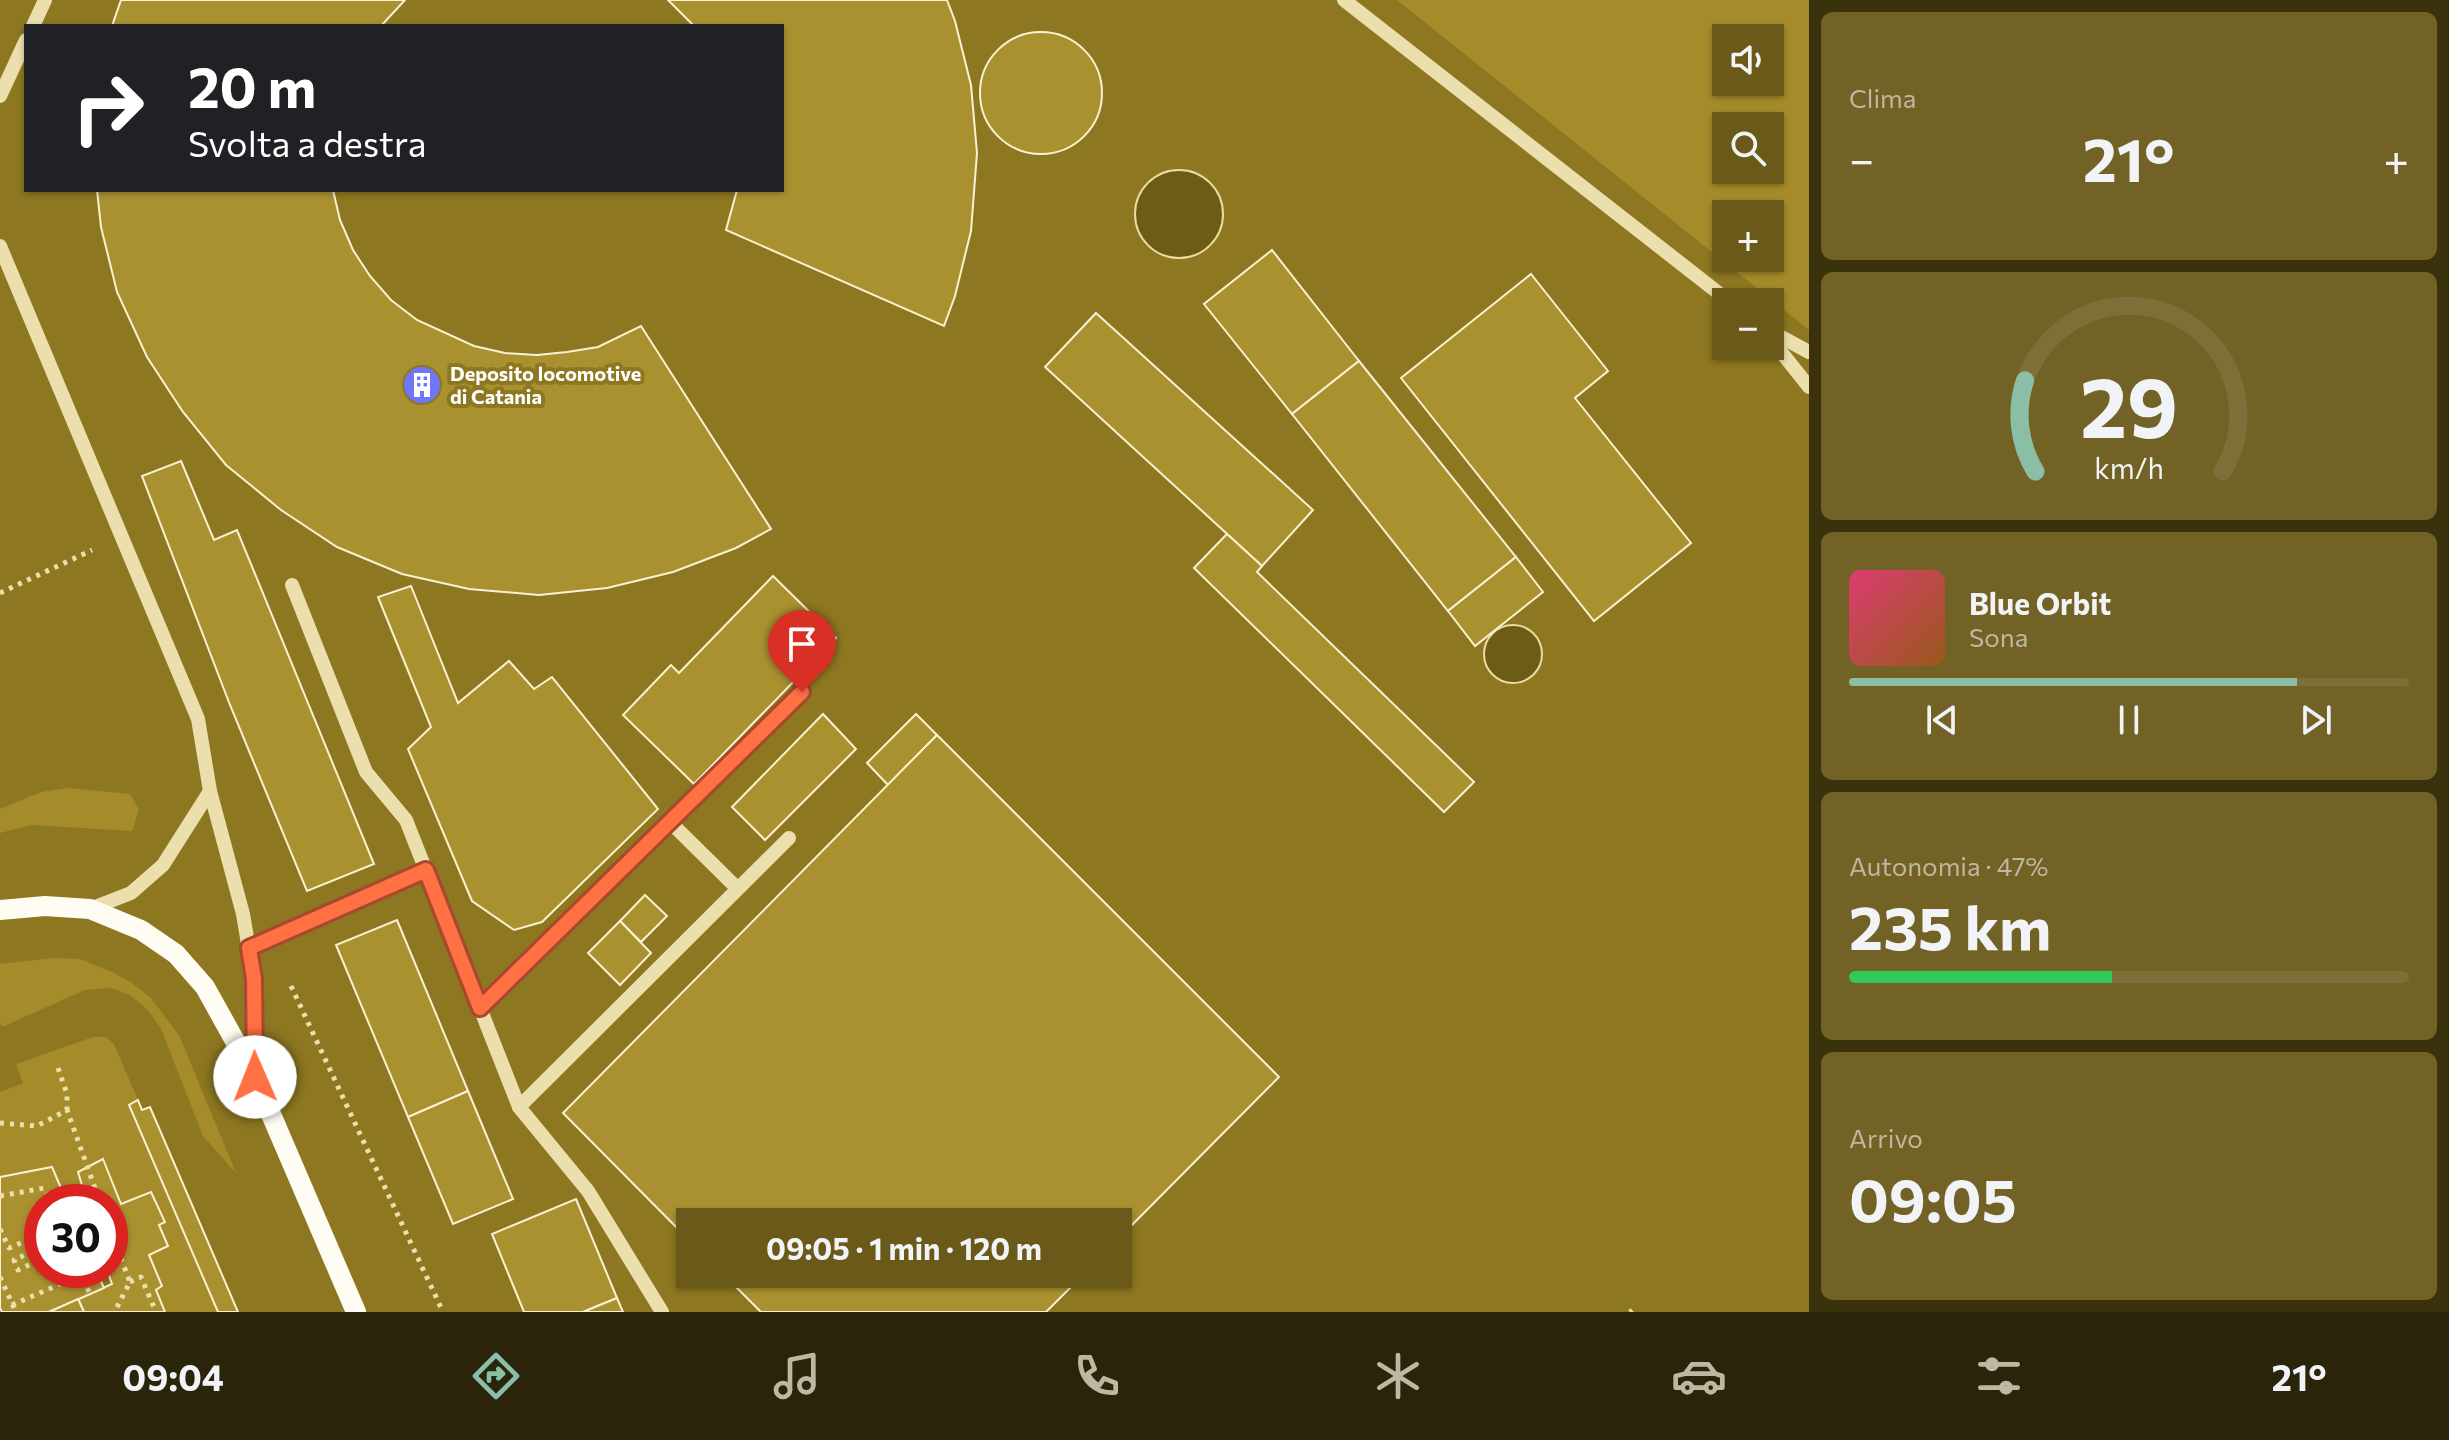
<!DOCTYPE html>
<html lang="it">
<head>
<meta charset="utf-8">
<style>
	body { margin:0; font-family:Commissioner,sans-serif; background:#726225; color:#f1f3f6; height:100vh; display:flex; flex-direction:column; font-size:30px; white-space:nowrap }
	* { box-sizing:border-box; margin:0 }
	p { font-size:26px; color:#beb8a2 }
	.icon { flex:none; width:44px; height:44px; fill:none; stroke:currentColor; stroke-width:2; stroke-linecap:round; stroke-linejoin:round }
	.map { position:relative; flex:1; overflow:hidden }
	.sheet { display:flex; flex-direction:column; gap:12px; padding:12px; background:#3a310d; width:640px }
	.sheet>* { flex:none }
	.top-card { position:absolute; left:24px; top:24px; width:760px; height:168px; border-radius:0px; box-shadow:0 2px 6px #0004; background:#202124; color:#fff; overflow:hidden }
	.controls { position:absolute; left:1712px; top:24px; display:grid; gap:16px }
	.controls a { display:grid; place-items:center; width:72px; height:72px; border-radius:0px; background:#6a5918; box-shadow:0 2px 6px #0004; font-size:40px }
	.speed { position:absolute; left:24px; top:1184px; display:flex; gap:16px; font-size:40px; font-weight:700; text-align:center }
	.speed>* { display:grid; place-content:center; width:104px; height:104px; border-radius:50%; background:#6a5918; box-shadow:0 2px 6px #0004; line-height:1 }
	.speed .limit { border:12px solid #d22; background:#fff; color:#111 }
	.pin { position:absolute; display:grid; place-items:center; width:68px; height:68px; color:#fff; margin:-82px -34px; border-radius:50% 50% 50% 0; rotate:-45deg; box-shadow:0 0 8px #0007 }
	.pin .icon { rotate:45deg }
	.me { position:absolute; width:88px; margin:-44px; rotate:359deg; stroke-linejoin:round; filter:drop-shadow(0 0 6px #0008) }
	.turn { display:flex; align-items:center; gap:28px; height:168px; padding:0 32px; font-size:36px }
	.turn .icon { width:104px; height:104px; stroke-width:2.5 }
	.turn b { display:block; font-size:56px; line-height:68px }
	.big { font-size:60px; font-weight:700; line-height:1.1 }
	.sheet .card { flex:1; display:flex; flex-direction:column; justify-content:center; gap:12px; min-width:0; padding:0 28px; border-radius:12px; background:#726225 }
	.sheet .dial { align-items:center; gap:0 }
	.dial svg { height:208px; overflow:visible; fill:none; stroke:#7d6f37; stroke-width:7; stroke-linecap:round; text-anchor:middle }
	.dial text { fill:#f1f3f6; stroke:none }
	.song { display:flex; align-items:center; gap:24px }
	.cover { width:96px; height:96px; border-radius:12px; background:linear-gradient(135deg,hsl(340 70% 55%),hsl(30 70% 35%)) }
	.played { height:8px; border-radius:4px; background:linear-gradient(90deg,#8abfa5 80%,#7d6f37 80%) }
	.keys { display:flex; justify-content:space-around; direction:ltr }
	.heat { display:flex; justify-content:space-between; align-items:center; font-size:44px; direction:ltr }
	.charge { height:12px; border-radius:6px; background:linear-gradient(90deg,#34c759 47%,#7d6f37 0) }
	.trip { position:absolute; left:676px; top:1208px; width:456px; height:80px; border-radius:0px; background:#6a5918; box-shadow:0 2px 6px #0004; font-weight:700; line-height:80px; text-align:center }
	.tabs { display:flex; height:128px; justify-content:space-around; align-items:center; background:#2a240a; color:#beb8a2 }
	.tabs .icon { width:56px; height:56px }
	.tabs .current { color:#8abfa5 }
	.tabs b { font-size:36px; color:#f1f3f6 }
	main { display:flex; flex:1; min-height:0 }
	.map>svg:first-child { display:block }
	.green { fill:#a58b2a; fill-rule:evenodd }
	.water { fill:#6c5c16; stroke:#eddca2; stroke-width:2 }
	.building { fill:#aa9130; stroke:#f9f1d3; stroke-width:2 }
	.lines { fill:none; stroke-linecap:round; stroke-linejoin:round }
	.path { stroke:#ecdfae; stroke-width:5; stroke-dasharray:4 6; stroke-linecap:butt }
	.minor { stroke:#ecdfae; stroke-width:14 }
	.major { stroke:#fffdf3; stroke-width:20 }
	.route-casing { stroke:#a6492c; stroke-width:20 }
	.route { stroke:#ff7043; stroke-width:14 }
	.labels { text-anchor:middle; stroke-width:8; stroke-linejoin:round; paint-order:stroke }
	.poi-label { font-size:20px; font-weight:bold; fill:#fff; stroke:#8d7720; text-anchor:start }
</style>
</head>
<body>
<main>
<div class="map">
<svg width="1809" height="1312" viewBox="0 0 1809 1312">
	<rect width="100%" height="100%" fill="#8d7720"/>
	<!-- green -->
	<g class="green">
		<path d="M1397,0h412v330zM1770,38v44h-44v-44zM1770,126v44h-44v-44zM1770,214v44h-44v-44z"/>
		<polygon points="68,788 130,794 139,810 132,831 31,825 0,833 0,809 41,792"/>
		<polygon points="54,958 80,959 110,971 132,983 150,997 179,1035 236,1173 203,1136 161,1029 148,1010 130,995 111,988 85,990 2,1027 0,1022 0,964"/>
		<polygon points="93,1037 106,1037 114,1044 138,1100 129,1105 218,1312 165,1312 156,1290 162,1286 149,1255 168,1246 159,1225 165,1221 151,1192 121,1204 103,1159 78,1172 87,1202 67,1202 52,1167 0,1177 0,1092 23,1083 16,1064"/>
	</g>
	<!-- water -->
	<g class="water">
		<circle cx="1179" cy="214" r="44"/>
		<circle cx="1513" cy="654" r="29"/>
	</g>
	<!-- building -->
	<g class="building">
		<polygon points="121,0 405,0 381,26 112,26"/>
		<polygon points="668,0 947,0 955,21 971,85 977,153 971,231 955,296 944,326 726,230 737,190 782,190 782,26 694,26"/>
		<circle cx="1041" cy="93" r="61"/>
		<polygon points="97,190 333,190 340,220 353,250 370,276 391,300 417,320 474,346 505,353 537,355 567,352 598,347 641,326 771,529 736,548 673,572 607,588 539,595 469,589 402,574 337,547 281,510 226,465 183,412 147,357 117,292 101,227"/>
		<polygon points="1272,250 1359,361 1292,414 1204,304"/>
		<polygon points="1531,274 1608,371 1575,398 1691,543 1594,621 1401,378"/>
		<polygon points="1096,313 1313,510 1262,566 1045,367"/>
		<polygon points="1359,361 1516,557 1448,611 1292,414"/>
		<polygon points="181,461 214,540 237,530 374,864 307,891 230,705 142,476"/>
		<polygon points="1227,534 1262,566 1257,572 1474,782 1444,812 1194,568"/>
		<polygon points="1516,557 1543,592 1475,646 1448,611"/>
		<polygon points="773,576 836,638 694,784 623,715 671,665 679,673"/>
		<polygon points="411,586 458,703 509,661 534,689 552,677 658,809 542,922 514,930 472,901 408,749 431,727 378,597"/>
		<polygon points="823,714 856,749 765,840 732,807"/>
		<polygon points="916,714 937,735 888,785 867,763"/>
		<polygon points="937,735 1279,1077 1118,1239 1118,1222 690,1222 690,1241 563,1113"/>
		<polygon points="645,895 667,916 641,942 620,921"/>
		<polygon points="397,920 468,1091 408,1117 336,945"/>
		<polygon points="620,921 651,953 620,985 588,953"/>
		<polygon points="468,1091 513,1199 453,1224 408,1117"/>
		<polygon points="138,1100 142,1110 150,1107 238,1312 218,1312 129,1105"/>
		<polygon points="103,1159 121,1204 151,1192 165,1222 159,1225 168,1246 149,1255 162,1286 156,1290 165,1312 84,1312 78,1299 112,1284 107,1270 110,1270 110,1202 87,1202 78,1172"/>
		<polygon points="52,1167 67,1202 42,1202 42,1270 96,1270 104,1288 49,1312 2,1312 0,1308 0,1177"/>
		<polygon points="576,1199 617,1298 583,1312 524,1312 492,1234"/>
		<polygon points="723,1274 1084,1274 1046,1312 761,1312"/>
		<polygon points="617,1298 623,1312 583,1312"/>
		<polygon points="78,1299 84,1312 49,1312"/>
	</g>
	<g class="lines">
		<!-- path -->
		<g class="path">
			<polyline points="0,593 92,550"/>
			<polyline points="291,986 443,1312"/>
			<polyline points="58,1068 67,1094 67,1110"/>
			<polyline points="0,1123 37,1126 67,1110 100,1202"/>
			<polyline points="0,1196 44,1188 51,1202"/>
			<polyline points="0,1229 9,1248 42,1234"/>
			<polyline points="110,1230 130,1282 116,1309 118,1312"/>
			<polyline points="42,1247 14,1260 18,1270 42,1259"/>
			<polyline points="61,1270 66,1282"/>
			<polyline points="79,1270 90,1294"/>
			<polyline points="0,1277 16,1312"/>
			<polyline points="130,1282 141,1277 156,1312"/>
			<polyline points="12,1305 81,1275"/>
			<polyline points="1630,1312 1632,1310"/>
		</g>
		<!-- minor -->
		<g class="minor">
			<polyline points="1344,0 1730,302"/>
			<polyline points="33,26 45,0"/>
			<polyline points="0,96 26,40"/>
			<polyline points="0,246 198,719 210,791 243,914 254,979 255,1072"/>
			<polyline points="1770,331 1809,352"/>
			<polyline points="1770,338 1809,387"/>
			<polyline points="292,585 366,772 406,820 519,1107 588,1191 662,1312"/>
			<polyline points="669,821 737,888"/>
			<polyline points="90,909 131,893 163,865 210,791"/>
			<polyline points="249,948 426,870"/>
			<polyline points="480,1008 802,692"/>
			<polyline points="519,1107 789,838"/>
		</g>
		<!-- major -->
		<polyline class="major" points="0,910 45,906 90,909 141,930 176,954 205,987 255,1077 356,1312"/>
	</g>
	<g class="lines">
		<!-- route casing -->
		<g class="route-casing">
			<polyline id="route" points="255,1077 254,979 249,948 426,870 480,1008 802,692"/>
		</g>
		<!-- route -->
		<use href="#route" class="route"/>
	</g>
	<!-- icons -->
	<defs>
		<g id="building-disc" transform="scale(2)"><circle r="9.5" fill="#6f76f9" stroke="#8d7720"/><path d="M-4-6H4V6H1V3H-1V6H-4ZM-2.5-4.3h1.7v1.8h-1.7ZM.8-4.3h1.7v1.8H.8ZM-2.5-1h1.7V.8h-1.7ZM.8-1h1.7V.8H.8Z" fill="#fff"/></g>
	</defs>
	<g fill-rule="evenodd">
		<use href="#building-disc" x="422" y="385"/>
	</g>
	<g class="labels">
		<!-- poi labels -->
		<g class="poi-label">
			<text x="450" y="381">Deposito locomotive<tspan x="450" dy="23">di Catania</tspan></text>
		</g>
	</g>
</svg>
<div class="controls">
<a><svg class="icon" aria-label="sound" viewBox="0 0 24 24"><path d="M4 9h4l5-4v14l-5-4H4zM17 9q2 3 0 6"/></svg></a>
<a><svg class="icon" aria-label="search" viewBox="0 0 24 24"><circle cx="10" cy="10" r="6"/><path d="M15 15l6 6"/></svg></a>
<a>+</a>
<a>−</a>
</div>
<div class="speed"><div class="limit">30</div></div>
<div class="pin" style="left:802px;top:692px;background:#d93025"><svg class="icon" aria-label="arrive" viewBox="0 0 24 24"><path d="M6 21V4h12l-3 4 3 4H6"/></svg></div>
<svg class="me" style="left:255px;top:1077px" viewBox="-20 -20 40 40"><circle r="19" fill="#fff"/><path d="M0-13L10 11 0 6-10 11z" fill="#ff7043"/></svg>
<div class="trip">09:05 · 1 min · 120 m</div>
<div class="top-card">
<div class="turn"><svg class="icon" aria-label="right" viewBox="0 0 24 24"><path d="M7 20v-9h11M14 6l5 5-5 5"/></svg><div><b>20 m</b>Svolta a destra</div></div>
</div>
</div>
<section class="sheet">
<div class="card"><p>Clima</p>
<div class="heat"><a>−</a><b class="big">21°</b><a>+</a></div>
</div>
<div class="card dial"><svg viewBox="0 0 100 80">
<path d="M14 69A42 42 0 1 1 86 69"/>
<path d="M14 69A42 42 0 0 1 10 34" stroke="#8abfa5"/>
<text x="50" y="56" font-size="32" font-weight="700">29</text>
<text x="50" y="72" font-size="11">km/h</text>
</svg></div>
<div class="card">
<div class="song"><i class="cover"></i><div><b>Blue Orbit</b><p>Sona</p></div></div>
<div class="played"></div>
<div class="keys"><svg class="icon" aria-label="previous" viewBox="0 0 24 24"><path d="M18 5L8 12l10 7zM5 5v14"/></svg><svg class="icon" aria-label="pause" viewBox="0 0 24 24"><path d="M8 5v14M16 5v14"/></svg><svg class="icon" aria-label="next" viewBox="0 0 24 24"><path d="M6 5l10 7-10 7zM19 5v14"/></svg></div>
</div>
<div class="card"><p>Autonomia · 47%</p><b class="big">235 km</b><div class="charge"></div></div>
<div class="card"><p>Arrivo</p><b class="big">09:05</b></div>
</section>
</main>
<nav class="tabs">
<b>09:04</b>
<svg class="icon current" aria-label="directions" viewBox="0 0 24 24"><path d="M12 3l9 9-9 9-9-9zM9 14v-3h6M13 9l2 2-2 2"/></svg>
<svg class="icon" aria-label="music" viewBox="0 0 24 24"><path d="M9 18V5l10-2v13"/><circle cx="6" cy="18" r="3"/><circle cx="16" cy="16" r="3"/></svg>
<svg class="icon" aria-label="phone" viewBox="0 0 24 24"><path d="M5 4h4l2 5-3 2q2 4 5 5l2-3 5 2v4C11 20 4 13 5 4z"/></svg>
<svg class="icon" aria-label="climate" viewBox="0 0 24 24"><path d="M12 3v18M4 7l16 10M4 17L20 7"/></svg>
<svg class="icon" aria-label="car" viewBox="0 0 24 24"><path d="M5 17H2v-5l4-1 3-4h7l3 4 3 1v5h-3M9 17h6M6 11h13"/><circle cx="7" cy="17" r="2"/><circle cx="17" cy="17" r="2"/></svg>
<svg class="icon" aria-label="filters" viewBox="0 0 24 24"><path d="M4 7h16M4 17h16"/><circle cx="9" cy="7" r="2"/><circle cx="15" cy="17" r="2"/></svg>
<b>21°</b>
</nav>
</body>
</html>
